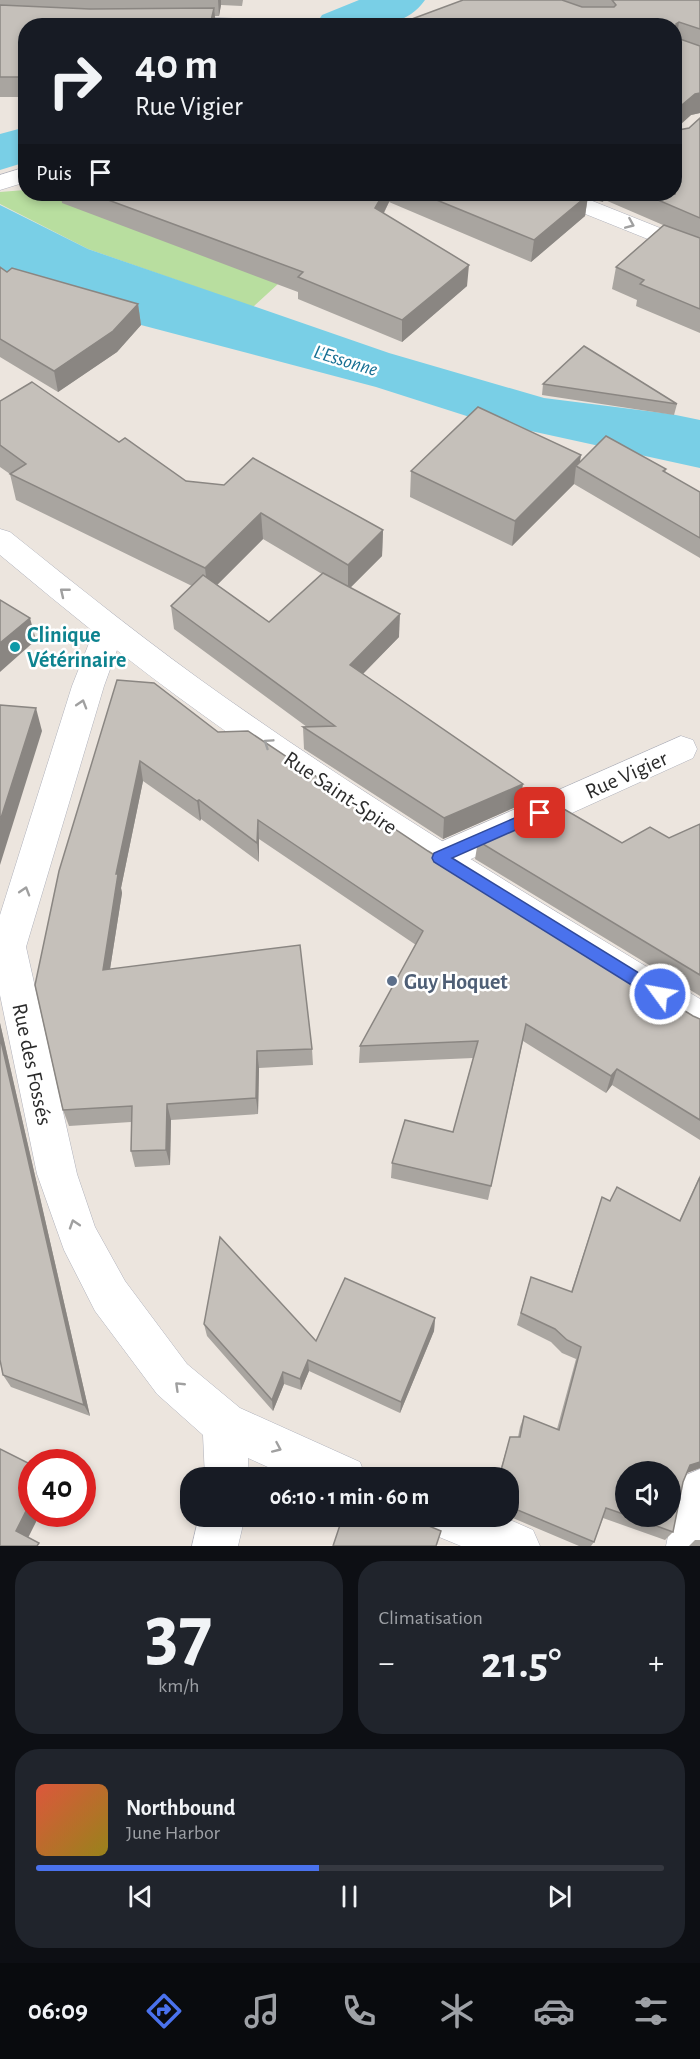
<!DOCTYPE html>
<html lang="fr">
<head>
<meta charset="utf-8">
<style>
	body { margin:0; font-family:"Alegreya Sans",sans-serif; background:#20242c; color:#f1f3f6; height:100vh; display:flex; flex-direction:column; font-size:22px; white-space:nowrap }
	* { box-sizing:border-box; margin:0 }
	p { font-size:20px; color:#9ea1a6 }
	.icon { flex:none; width:33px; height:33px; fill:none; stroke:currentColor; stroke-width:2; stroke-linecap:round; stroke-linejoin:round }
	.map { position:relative; height:1546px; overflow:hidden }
	.panel { display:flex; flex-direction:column; gap:15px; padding:15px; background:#0d0f14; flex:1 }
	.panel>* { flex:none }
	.top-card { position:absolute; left:18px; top:18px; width:664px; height:183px; border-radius:24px; box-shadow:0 3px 9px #0003; background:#171b24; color:#f1f3f6; overflow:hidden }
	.fabs { position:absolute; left:615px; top:1461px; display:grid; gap:12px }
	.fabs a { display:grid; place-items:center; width:66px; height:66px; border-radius:50%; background:#171b24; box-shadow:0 3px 9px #0003; font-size:30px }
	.speed { position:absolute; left:18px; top:1449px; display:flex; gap:12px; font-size:30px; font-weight:700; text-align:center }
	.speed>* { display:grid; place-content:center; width:78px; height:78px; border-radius:50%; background:#171b24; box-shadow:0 3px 9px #0003; line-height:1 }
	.speed .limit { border:9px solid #d22; background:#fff; color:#111 }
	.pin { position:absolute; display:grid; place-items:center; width:51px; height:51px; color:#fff; margin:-26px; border-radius:12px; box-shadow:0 3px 9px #0006 }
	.me { position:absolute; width:66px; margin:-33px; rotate:302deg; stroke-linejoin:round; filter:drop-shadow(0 0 4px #0008) }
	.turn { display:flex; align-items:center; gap:21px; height:126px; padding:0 18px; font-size:27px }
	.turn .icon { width:78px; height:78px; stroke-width:2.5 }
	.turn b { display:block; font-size:42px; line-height:51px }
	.then { display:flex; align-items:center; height:57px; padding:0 18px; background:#0003; gap:12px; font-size:22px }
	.big { font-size:45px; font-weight:700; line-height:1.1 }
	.panel .widget { flex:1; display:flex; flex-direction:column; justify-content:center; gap:9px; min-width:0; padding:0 21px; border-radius:24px; background:#20242c }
	.panel .dial { align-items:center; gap:0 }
	.dial b { font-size:78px; line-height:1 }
	.song { display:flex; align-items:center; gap:18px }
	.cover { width:72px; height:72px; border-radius:9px; background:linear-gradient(135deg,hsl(10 70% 55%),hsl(50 70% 35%)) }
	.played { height:6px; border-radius:3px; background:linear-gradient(90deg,#4a72ed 45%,#363941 45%) }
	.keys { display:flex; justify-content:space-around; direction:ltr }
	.heat { display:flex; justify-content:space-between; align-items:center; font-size:33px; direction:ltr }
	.panel .tiles { flex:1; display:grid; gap:15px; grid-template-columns:1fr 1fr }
	.widget:last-child { grid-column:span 2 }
	.trip { position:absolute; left:180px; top:1467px; width:339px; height:60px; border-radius:24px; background:#171b24; box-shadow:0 3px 9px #0003; font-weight:700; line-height:60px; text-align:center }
	.menu { display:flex; height:96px; justify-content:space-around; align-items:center; background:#090b0e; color:#9ea1a6 }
	.menu .icon { width:42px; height:42px }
	.menu .current { color:#4a72ed }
	.menu b { font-size:27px; color:#f1f3f6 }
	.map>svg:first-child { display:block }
	.green { fill:#b8de9f }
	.water { fill:#79cfe6 }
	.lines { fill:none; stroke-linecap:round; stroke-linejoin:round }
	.river { fill:#79cfe6; fill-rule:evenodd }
	.minor-casing { stroke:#afb1bb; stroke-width:1 }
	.tertiary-casing { stroke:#afb1bb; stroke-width:1 }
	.minor { fill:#fff; fill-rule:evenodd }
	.tertiary { fill:#fff; fill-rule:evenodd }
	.wall { fill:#a9a5a0; fill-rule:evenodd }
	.shaded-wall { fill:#8a8682 }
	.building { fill:#c5c0ba; stroke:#8a8682; stroke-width:1.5 }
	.oneway { stroke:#a0a0a0 }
	.route { fill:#4a72ed; stroke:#304a9a; stroke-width:1.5 }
	.culture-dot { fill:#0f9aa8; stroke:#fff; stroke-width:2 }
	.service-dot { fill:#5c6f8a; stroke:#fff; stroke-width:2 }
	.labels { text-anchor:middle; stroke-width:5; stroke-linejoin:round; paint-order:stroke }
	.far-water-label { font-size:20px; font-style:italic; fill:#176f93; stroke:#fff }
	.culture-label { font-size:22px; font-weight:bold; fill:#0d838f; stroke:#fff; text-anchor:start }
	.street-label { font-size:22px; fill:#2b2b2b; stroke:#fff }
	.service-label { font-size:22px; font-weight:bold; fill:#4e5e75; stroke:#fff; text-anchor:start }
</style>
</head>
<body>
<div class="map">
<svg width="700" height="1546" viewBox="0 0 700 1546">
	<rect width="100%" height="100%" fill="#ece5de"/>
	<!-- green -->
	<polygon class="green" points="25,190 26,194 71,194 278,284 253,307 88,249 0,204 0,192"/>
	<!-- water -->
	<polygon class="water" points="0,205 88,249 389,353 544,398 671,414 700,420 700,468 476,419 376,387 141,325 22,290 0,276"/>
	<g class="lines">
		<!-- river -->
		<g class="river">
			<path d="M359,0h66c-23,34 -74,26 -110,26l7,-11z"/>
			<polygon points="26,127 26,162 0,170 0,134"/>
		</g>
		<!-- minor casing -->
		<g class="minor-casing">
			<g id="minor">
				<polygon points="170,16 245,19 252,21 255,25 162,26 160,22 163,18"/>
				<polygon points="26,167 26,182 0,190 0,175"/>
				<polygon points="544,194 575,194 700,244 700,260 548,199"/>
				<polygon points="110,617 121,620 125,628 104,686 26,947 77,1174 95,1227 125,1281 187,1364 240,1408 360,1462 366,1478 292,1478 248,1458 249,1478 205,1478 203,1435 157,1394 95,1311 64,1250 37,1174 0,995 0,915 72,686 95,628 99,620"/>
				<polygon points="681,736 693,740 697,749 693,758 451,868 439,872 427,868 422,858 427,848"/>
				<polygon points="700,1469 700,1546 666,1546 677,1492 684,1476"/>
				<polygon points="199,1516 245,1516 238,1546 192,1546"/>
				<polygon points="420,1516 501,1516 533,1530 540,1546 461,1546 427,1532"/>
			</g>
		</g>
		<!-- tertiary casing -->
		<g class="tertiary-casing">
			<path id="tertiary" d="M0,529l10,3c71,57 142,114 216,166 153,108 314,204 474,301v37l-13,-5c-163,-102 -328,-203 -484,-316 -70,-50 -137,-105 -203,-160z"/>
		</g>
		<!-- minor -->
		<use href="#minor" class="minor"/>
		<!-- tertiary -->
		<use href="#tertiary" class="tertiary"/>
	</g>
	<!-- wall -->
	<g class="wall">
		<polygon points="0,0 243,0 242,6 221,5 219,16 215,16 216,26 26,26 26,97 0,97"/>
		<polygon points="463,0 700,0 700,113 691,115 678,127 678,130 689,128 700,118 700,333 636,306 637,300 612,289 616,267 663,225 605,200 602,202 588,197 585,216 531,262 389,202 384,213 467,286 402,342 298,299 298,292 62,203 61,194 675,194"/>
		<polygon points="0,267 7,272 138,304 141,325 117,352 58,392 0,357"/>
		<polygon points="543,384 677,404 674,415 542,395"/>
		<path d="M0,401l119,41 67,39 197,49 -1,26 -32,32 49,49 -36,37 157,131 -77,34 -139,-90 -1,-22h4l-133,-98 -3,-23 21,-20 -176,-86 -6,-26 -10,-7zM263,539l59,35 -53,48 -52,-37z"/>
		<polygon points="581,455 579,463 666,469 665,473 700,492 700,558 574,484 512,546 410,497 411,471"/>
		<polygon points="117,680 218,732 428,851 693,1016 700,1019 700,1140 612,1085 606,1093 523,1041 488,1200 391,1178 392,1163 453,1132 473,1058 359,1063 360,1046 416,945 259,839 259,862 201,819 200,821 143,781 121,888 122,893 110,969 312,1049 313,1065 259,1068 258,1114 171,1120 170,1165 135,1167 131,1151 131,1122 69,1126 63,1110"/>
		<polygon points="700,824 700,996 475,859 478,841 622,843 669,838"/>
		<polygon points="0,1023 90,1416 11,1387 3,1375 0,1360"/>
		<path d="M700,1175v293l-14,5 -3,9 -10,50 -8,8 -62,-22 -9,24 -3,4h-12l-71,-30v-38h-10l12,-41h8l2,-10 4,-11 33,13 19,-70 -14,-6 -11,-11 -34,-17 14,-48 40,15 31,-95 8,4 69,20zM626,1472l44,44h-44z"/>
		<polygon points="435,1318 434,1331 400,1413 309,1371 301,1390 284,1384 273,1411 207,1336 204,1324 316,1341"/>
		<polygon points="695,1540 700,1540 700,1546 689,1546"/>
	</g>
	<!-- shaded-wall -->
	<g class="shaded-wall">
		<polygon points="218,0 221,0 221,5 219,16"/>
		<polygon points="214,8 216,26 210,26"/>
		<polygon points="679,22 676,43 676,24"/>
		<polygon points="700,93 700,113 691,115 675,129 677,109 695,94"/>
		<polygon points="383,194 390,194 389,202 375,230 375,208"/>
		<polygon points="603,194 606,194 605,200 602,202"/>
		<polygon points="588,195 585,216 531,262 534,240"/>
		<polygon points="469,265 467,286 402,342 402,320"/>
		<polygon points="138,304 141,325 117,352 58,392 54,371"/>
		<polygon points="581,455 579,468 576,466 574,484 512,546 515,521"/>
		<polygon points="261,513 263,539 208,594 205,568"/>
		<polygon points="383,530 382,556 348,590 348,565"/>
		<polygon points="400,614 399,637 350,687 350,665"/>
		<polygon points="30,618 36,640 0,672 0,643"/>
		<polygon points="36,708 42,731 0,865 0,821"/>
		<polygon points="140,761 143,781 121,888 122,893 107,988 103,970 116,874"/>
		<polygon points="523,784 520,805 443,839 444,818"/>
		<polygon points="199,800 201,819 200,821 197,801"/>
		<polygon points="258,820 259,839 259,862 257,843"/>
		<polygon points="0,1023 90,1416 84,1405 0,1037"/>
		<polygon points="257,1051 259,1068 258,1114 256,1098"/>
		<polygon points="617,1069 612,1085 606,1093 611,1076"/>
		<polygon points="167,1104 171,1120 170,1165 166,1150"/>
		<polygon points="435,1318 434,1331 400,1413 401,1402"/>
		<polygon points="308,1360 309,1371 301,1390 300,1379"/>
		<polygon points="283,1372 284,1384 273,1411 272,1400"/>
		<polygon points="700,1462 700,1468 682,1475 690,1465"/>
		<polygon points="32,1499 32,1514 40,1514 26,1542 16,1531"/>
	</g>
	<!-- building -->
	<g class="building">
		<polygon points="463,0 562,0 582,7 614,7 616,5 612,0 700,0 700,29 679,22 676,24 677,38 700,46 700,93 695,94 677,109 678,130 689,128 700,118 700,218 644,194 675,194 675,26 393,26"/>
		<polygon points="0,5 90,9 214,8 210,25 176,24 175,26 26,26 26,77 0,77"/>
		<polygon points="92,194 383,194 375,208 469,265 402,320 298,277 303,272"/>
		<polygon points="422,194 586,194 588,195 534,240"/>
		<polygon points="664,225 700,238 700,309 640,284 644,280 616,267"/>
		<polygon points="0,267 7,272 12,268 138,304 113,331 54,371 0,339"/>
		<polygon points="584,346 677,404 543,384"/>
		<polygon points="32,382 119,442 125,438 186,481 224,485 253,458 383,530 348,565 261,513 205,568 10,474 26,464 0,445 0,401"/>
		<polygon points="478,407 581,455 515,521 411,471"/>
		<polygon points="606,436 666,469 663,471 700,492 700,538 576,466"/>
		<polygon points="323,573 400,614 350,665 523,784 444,818 303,727 335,726 171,606 203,575 269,622"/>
		<polygon points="0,600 30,618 0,643"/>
		<polygon points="117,680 154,683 218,732 248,731 428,851 693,1016 700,1019 700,1120 617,1069 611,1076 526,1024 491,1186 392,1163 405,1120 453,1132 478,1041 360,1046 423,931 258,820 257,843 199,800 197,801 140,761 116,874 118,874 103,970 300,945 312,1049 257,1051 256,1098 167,1104 166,1150 131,1151 132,1106 63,1110 35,985 59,871"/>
		<polygon points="0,705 36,708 0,821"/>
		<polygon points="557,805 622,843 650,827 669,838 700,824 700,975 478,841"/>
		<polygon points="0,1037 84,1405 3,1375 0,1360"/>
		<polygon points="700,1177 700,1462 690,1465 683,1482 673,1532 629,1516 670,1516 670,1472 626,1472 626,1515 606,1508 594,1542 508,1506 508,1478 499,1478 510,1437 520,1437 524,1416 559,1430 581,1347 567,1340 555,1329 521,1313 531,1277 572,1292 602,1197 610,1201 617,1187 680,1221"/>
		<polygon points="220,1237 316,1341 345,1278 435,1318 401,1402 308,1360 300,1379 283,1372 272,1400 204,1324"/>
		<polygon points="0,1449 32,1465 32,1499 16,1531 39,1543 37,1546 0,1546"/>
		<polygon points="343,1516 405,1516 441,1531 436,1546 333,1546"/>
	</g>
	<!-- one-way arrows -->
	<defs><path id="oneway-chevron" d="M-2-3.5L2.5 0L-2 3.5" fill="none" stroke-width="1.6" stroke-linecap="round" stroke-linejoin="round" transform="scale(1.5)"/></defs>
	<g class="oneway">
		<use href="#oneway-chevron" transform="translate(630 224) rotate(23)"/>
		<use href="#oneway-chevron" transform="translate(64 592) rotate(-141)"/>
		<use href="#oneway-chevron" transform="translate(82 704) rotate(-73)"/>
		<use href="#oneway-chevron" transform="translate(268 743) rotate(-146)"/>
		<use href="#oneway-chevron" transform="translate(25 891) rotate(-73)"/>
		<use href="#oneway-chevron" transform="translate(74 1224) rotate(-108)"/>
		<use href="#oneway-chevron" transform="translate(179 1386) rotate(-136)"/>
		<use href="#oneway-chevron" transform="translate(277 1448) rotate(24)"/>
	</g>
	<!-- route -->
	<polygon class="route" points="540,807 545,809 547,813 545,817 452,858 665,989 667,994 665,999 660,1001 654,999 434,862 432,858 434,853"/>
	<!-- markers -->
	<circle class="culture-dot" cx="15" cy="647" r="6"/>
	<circle class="service-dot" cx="392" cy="981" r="6"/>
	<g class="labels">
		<!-- far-water labels -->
		<g class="far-water-label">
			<text transform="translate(346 360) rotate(17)" y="7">L'Essonne</text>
		</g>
		<!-- culture labels -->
		<g class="culture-label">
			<text x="27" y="642">Clinique<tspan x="27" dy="25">Vétérinaire</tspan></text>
		</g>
		<!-- street labels -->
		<g class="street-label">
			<text transform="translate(626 774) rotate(-24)" y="8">Rue Vigier</text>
			<text transform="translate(341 792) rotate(34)" y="8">Rue Saint-Spire</text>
			<text transform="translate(33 1064) rotate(78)" y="8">Rue des Fossés</text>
		</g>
		<!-- service labels -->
		<g class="service-label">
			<text x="404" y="989">Guy Hoquet</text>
		</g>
	</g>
</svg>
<div class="fabs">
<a><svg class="icon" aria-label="sound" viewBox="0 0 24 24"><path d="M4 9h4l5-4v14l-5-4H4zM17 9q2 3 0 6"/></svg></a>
</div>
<div class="speed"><div class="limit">40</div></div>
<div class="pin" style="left:540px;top:813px;background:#d93025"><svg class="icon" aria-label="arrive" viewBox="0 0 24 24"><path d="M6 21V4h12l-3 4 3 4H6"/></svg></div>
<svg class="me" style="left:660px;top:994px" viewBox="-20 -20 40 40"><circle r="17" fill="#4a72ed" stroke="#fff" stroke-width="3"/><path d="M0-11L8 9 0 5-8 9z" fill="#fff"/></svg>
<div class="trip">06:10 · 1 min · 60 m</div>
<div class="top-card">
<div class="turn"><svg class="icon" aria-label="right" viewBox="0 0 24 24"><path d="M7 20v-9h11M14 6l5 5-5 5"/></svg><div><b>40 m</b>Rue Vigier</div></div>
<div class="then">Puis<svg class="icon" aria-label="arrive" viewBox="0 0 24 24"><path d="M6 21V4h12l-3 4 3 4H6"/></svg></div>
</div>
</div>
<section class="panel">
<div class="tiles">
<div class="widget dial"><b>37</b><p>km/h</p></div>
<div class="widget"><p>Climatisation</p>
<div class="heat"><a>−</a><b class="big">21.5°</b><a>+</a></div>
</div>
<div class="widget">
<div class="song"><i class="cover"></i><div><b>Northbound</b><p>June Harbor</p></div></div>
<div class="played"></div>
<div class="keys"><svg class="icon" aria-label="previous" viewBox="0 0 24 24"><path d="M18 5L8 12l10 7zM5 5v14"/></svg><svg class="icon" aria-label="pause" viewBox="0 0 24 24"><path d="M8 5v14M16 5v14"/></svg><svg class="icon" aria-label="next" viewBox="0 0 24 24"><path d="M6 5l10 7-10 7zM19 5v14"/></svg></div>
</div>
</div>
</section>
<nav class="menu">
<b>06:09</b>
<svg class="icon current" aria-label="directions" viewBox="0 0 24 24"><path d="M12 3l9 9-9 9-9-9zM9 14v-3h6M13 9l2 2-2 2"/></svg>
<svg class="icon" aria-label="music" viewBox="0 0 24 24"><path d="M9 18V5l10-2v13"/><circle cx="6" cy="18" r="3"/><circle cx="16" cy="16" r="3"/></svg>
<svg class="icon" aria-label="phone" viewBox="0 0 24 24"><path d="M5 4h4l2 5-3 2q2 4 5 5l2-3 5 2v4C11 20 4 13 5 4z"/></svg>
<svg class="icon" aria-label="climate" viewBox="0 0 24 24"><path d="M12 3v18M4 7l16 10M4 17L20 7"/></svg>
<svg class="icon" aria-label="car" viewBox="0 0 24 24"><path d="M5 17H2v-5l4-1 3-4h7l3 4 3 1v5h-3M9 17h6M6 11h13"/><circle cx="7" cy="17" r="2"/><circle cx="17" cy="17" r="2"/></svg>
<svg class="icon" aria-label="filters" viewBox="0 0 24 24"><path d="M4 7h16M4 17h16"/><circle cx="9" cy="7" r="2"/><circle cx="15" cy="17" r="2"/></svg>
</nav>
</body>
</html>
